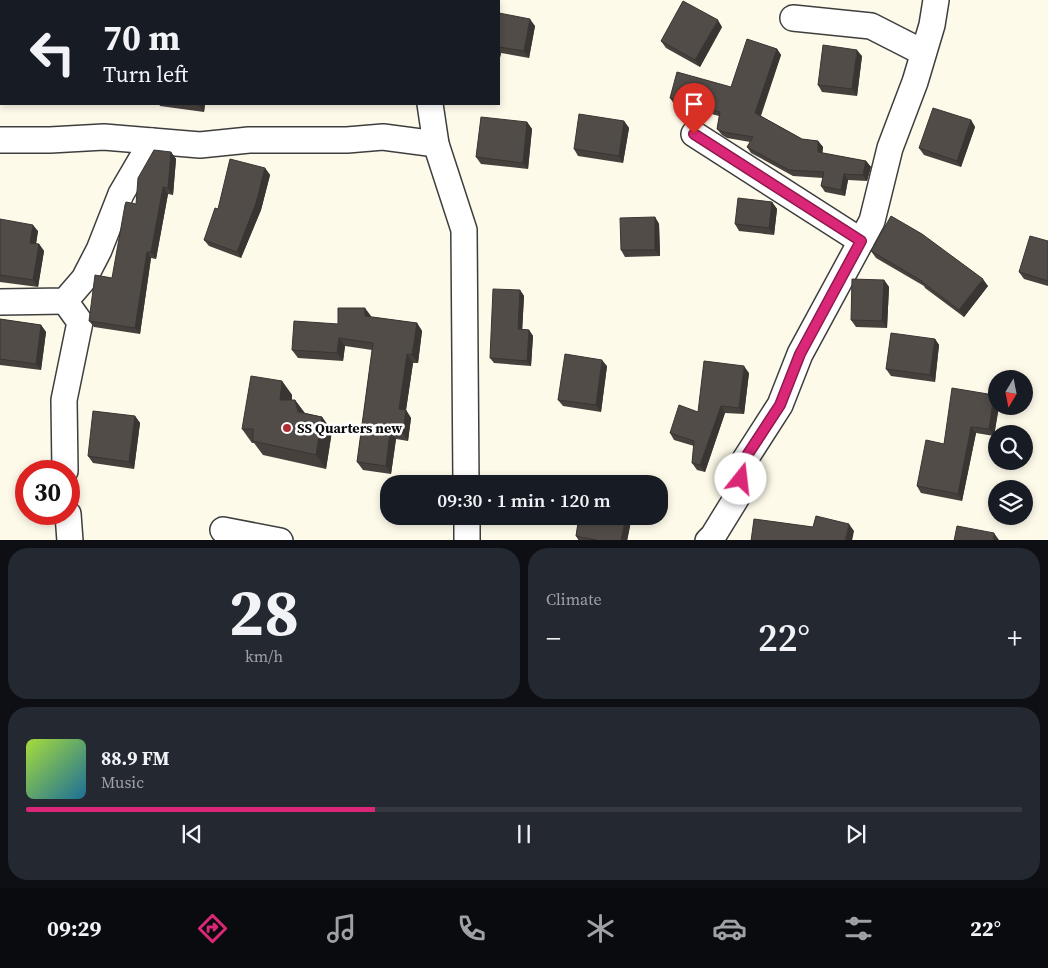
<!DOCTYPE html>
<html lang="en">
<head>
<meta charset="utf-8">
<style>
	body { margin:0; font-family:"Source Serif 4",serif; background:#242831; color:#f1f3f6; height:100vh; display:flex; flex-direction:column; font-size:19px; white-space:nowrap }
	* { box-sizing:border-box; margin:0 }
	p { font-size:16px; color:#9ea1a6 }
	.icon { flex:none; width:28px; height:28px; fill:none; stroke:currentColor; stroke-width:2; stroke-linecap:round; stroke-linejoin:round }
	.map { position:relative; height:540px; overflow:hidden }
	.sheet { display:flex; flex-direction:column; gap:8px; padding:8px; background:#0d0f14; flex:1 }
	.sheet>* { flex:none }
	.hud { position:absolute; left:0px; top:0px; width:500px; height:105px; box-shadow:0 2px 8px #0003; background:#171b24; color:#f1f3f6; overflow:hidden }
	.needle { width:32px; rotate:190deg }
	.controls { position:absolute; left:988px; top:370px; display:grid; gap:10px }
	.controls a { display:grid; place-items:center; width:45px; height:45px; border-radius:50%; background:#171b24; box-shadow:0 2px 8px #0003; font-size:25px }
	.speed { position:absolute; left:15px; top:460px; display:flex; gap:10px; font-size:25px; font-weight:700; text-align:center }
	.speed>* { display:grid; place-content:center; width:65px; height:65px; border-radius:50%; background:#171b24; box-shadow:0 2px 8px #0003; line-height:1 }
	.speed .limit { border:8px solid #d22; background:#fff; color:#111 }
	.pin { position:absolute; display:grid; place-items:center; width:42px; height:42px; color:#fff; margin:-51px -21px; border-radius:50% 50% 50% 0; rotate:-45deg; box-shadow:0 0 5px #0007 }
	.pin .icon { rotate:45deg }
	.me { position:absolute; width:55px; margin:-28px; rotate:16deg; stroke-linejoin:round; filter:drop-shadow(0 0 4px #0008) }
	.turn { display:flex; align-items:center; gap:18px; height:105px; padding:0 20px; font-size:22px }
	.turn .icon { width:65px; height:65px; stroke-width:2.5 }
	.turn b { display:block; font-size:35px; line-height:42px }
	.big { font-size:38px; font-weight:600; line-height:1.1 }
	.sheet .card { flex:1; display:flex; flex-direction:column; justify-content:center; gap:8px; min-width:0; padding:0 18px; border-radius:20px; background:#242831 }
	.sheet .dial { align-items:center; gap:0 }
	.dial b { font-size:65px; line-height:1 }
	.song { display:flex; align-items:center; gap:15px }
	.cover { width:60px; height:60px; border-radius:8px; background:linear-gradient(135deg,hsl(80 70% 55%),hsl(200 70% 35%)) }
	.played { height:5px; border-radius:2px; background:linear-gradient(90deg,#db2777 35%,#363941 35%) }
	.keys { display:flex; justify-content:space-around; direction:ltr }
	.heat { display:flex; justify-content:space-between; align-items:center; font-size:28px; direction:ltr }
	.sheet .tiles { flex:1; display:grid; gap:8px; grid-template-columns:1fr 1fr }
	.card:last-child { grid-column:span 2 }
	.trip { position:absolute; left:380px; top:475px; width:288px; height:50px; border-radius:20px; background:#171b24; box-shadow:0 2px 8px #0003; font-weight:600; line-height:50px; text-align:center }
	.tabs { display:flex; height:80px; justify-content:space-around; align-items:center; background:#090b0e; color:#9ea1a6 }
	.tabs .icon { width:35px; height:35px }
	.tabs .on { color:#db2777 }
	.tabs b { font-size:22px; color:#f1f3f6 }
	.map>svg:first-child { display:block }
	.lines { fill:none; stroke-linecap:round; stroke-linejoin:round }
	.minor-casing { stroke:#3e3e3e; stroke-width:28 }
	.minor { stroke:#fff; stroke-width:25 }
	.wall { fill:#47413e }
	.shaded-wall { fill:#393532 }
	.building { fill:#524c48; stroke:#393532 }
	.route-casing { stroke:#8e194d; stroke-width:12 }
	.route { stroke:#db2777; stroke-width:9 }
	.poi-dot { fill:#af2e34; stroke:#fff; stroke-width:2 }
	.labels { text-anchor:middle; stroke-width:5; stroke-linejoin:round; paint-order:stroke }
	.poi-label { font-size:14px; font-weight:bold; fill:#0b0b0b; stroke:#fff; text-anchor:start }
</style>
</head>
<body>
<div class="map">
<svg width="1048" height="541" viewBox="0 0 1048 541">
	<rect width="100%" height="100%" fill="#fdfaea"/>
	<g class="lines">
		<!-- minor casing -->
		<g class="minor-casing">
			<g id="minor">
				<polyline points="425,1 425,0"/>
				<polyline points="793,18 871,26 922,52"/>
				<polyline points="430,104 436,144 464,230 466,484"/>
				<polyline points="694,134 861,241"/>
				<polyline points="0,140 50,140 104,137 200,145 249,140 347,140 383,137 436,144"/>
				<polyline points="0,302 65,301 84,279 99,250 121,194 152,141"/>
				<polyline points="65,471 64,400 80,322 65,301"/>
				<polyline points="68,514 70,541"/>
				<polyline points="467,516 467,541"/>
				<polyline points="223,530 280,541"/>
				<polyline points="708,541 713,536 737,497 744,461 780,405 800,354 872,221 890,148 915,82 932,25 936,0"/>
			</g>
		</g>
		<!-- minor -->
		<use href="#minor" class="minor"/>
	</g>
	<!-- wall -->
	<g class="wall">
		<polygon points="65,0 108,0 107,1 66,1"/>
		<polygon points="499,13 535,26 529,58 501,53 499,62"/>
		<polygon points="722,27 700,67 666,48 661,41"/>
		<polygon points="777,49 781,55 761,116 802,139 818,141 823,147 822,153 866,161 871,167 867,181 848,180 845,196 825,192 821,186 823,178 793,176 751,153 747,147 750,142 727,138 722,135 717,129 719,116 674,104 670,98 731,87"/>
		<polygon points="862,56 857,96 822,92 818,85"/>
		<polygon points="159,104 205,104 204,112 160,106"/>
		<polygon points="971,120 975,127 961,167 924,155 919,148"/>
		<polygon points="624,121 629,128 623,163 578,156 574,149"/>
		<polygon points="527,122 532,129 528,169 481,164 476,157"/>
		<polygon points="171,152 176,159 173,195 168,194 156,259 151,258 140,334 94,327 89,321 112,278 136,204"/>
		<polygon points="265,168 270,175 261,210 241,258 209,246 204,240 218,209"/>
		<polygon points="772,202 777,209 774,235 739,231 735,224"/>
		<polygon points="655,217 659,224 660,256 625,257 621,250"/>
		<polygon points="0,219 38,231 36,244 39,244 44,251 38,287 0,282"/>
		<polygon points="1048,241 1048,286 1024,279 1019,272"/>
		<polygon points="871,251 988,286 964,317 925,288 924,286 876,258"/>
		<polygon points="884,280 889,287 887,328 856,327 851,320"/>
		<polygon points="520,290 524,296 522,329 529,330 533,336 531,366 494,363 490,358"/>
		<polygon points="371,317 417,323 422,331 418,363 413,363 406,410 411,418 408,441 396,439 391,474 363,470 357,462 372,350 345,346 343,361 298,358 292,350 338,324"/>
		<polygon points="0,319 41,325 46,332 41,370 0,365"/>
		<polygon points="935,339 939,345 935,382 891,376 886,369"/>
		<polygon points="607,366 601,412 563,406 558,400"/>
		<polygon points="749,373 744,414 725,413 705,472 697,470 692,463 694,446 674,440 670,433"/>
		<polygon points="282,381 292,395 292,400 295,400 305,413 322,417 332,431 326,469 263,455 254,443 252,443 242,429"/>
		<polygon points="994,395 996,397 996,406 999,406 994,436 976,433 962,501 921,493 917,486 944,444"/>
		<polygon points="135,416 140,423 134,469 93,463 88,456"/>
		<polygon points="579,516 632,516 627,541 579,541 576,536"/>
	</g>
	<!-- shaded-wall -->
	<g class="shaded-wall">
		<polygon points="530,19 535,26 529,58 524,51"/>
		<polygon points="718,20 722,27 700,67 695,60"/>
		<polygon points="777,49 781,55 759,119 755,113"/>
		<polygon points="499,50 501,53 499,62"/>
		<polygon points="857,50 862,56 857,96 852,89"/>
		<polygon points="199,104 205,104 204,112 199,105"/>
		<polygon points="971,120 975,127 961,167 957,161"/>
		<polygon points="624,121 629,128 623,163 619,156"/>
		<polygon points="527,122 532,129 528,169 523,163"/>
		<polygon points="818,141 823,147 822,158 818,152"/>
		<polygon points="171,152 176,159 173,195 168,188"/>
		<polygon points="866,161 871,167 867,181 863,175"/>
		<polygon points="265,168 270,175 261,210 241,258 237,252"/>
		<polygon points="844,174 848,180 845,196 841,190"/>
		<polygon points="163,187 168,194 156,259 151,252"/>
		<polygon points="772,202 777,209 774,235 769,228"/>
		<polygon points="655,217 659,224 660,256 655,250"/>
		<polygon points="33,225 38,231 35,250 30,243"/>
		<polygon points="39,244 44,251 38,287 33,280"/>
		<polygon points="147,252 151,258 140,334 135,328"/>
		<polygon points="983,279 988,286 964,317 959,310"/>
		<polygon points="884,280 889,287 887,328 882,321"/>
		<polygon points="520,290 524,296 522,335 518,329"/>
		<polygon points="365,308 371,316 371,324 365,316"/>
		<polygon points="417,323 422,331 418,363 412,355"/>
		<polygon points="41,325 46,332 41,370 36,364"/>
		<polygon points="529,330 533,336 531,366 527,361"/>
		<polygon points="339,338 345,346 343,361 337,353"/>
		<polygon points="935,339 939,345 935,382 930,375"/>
		<polygon points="407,354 413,363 406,410 411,418 408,441 403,433 399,409"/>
		<polygon points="602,360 607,366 601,412 596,405"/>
		<polygon points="744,366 749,373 744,414 739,408"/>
		<polygon points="282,381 292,395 290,414 280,400"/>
		<polygon points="994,395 996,397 996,406 999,406 994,436 989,429"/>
		<polygon points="295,400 305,414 298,412"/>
		<polygon points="721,406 725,413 705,472 700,465"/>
		<polygon points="135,416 140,423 134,469 129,462"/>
		<polygon points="322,417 332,431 326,469 316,455"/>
		<polygon points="971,427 976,433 962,501 958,494"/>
		<polygon points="390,431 396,439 391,474 386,466"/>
		<polygon points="626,516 632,516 627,541 621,541"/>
		<polygon points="849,524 854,531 852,541 845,541"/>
		<polygon points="994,533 999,540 993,541"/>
	</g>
	<!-- building -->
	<g class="building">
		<polygon points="79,0 101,0 101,1 85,1"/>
		<rect x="335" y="0" width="45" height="1"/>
		<polygon points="443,0 472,0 472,1 442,1"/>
		<polygon points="683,1 718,20 695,60 661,41"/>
		<polygon points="499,13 530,19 524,51 499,47"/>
		<polygon points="747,39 777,49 755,113 802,139 818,141 818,152 866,161 863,175 844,174 841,190 821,186 824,172 789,170 747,147 753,137 723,132 717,129 720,112 670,98 677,72 731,87"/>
		<polygon points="823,45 857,50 852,89 818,85"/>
		<polygon points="187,104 199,104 199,105"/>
		<polygon points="933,108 971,120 957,161 919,148"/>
		<polygon points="579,114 624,121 619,156 574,149"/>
		<polygon points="481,117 527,122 523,163 476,157"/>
		<polygon points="154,150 171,152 168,188 163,187 151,252 147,252 135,328 89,321 95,275 112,278 125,205 126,202 136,204 138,178"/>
		<polygon points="230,159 265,168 256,203 237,252 204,240 215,208 218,209"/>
		<polygon points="738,198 772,202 769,228 735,224"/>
		<polygon points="891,216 922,234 983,279 959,310 921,281 922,281 871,251"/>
		<polygon points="655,217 655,250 621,250 620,218"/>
		<polygon points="0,219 33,225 30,243 39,244 33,280 0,275"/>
		<polygon points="1030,236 1048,241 1048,281 1019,272"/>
		<polygon points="852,279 884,280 882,321 851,320"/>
		<polygon points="493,289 520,290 518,329 529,330 527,361 490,358"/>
		<polygon points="338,308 365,308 365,316 417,323 412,355 407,354 399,409 406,410 403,433 390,431 386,466 357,462 373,343 339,338 337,353 292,350 294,321 338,324"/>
		<polygon points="0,319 41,325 36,364 0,359"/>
		<polygon points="891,333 935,339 930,375 886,369"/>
		<polygon points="565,354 602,360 596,405 558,400"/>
		<polygon points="704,361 744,366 739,408 721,406 700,465 692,463 694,441 670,433 679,405 698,412"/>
		<polygon points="251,376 282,381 280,400 295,400 298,412 322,417 316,455 253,441 253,429 242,429"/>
		<polygon points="952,388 994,395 989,429 971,427 958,494 917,486 926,440 944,444"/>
		<polygon points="93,411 135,416 129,462 88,456"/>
		<polygon points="579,516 626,516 621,541 601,541 576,536"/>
		<polygon points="816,516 849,524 845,541 751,541 754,519 813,527"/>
		<polygon points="957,526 994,533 993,541 954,541"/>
	</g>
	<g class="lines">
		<!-- route casing -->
		<g class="route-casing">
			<polyline id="route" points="694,134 861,241 800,354 780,405 744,460 741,479"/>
		</g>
		<!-- route -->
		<use href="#route" class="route"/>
	</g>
	<!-- markers -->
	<circle class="poi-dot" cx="287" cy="428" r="5"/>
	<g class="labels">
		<!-- poi labels -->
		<g class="poi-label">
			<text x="297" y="433">SS Quarters new</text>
		</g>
	</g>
</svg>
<div class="controls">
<a><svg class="needle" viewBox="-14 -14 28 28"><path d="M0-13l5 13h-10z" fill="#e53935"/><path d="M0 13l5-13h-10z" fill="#9ea1a6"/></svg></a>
<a><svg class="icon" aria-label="search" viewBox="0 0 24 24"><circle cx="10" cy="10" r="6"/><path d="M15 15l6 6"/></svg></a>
<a><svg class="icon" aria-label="layers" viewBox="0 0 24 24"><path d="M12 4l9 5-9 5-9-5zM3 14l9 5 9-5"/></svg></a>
</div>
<div class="speed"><div class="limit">30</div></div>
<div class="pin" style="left:694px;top:134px;background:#d93025"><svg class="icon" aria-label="arrive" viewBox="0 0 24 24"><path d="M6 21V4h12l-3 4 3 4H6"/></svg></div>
<svg class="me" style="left:741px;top:479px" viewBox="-20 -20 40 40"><circle r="19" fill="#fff"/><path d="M0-13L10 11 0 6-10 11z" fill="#db2777"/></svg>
<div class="trip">09:30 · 1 min · 120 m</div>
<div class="hud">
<div class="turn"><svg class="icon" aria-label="left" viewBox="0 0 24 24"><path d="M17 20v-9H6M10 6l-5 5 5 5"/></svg><div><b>70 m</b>Turn left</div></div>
</div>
</div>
<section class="sheet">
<div class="tiles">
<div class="card dial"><b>28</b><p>km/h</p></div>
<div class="card"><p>Climate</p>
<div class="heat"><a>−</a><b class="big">22°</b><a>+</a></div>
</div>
<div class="card">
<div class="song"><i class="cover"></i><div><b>88.9 FM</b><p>Music</p></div></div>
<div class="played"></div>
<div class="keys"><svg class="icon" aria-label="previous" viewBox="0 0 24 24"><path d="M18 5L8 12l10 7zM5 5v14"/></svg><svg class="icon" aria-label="pause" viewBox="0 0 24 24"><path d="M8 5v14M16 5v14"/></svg><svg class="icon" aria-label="next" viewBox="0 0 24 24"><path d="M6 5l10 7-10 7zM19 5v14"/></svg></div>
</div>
</div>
</section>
<nav class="tabs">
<b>09:29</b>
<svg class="icon on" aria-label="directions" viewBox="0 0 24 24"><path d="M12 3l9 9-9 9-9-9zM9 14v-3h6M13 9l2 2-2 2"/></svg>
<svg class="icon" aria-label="music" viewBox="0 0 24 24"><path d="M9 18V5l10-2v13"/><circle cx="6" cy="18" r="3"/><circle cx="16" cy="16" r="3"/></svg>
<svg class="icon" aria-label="phone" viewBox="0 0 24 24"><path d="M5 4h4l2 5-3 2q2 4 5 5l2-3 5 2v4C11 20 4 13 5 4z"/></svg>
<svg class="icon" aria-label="climate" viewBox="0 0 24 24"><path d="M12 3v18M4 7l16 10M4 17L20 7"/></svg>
<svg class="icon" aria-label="car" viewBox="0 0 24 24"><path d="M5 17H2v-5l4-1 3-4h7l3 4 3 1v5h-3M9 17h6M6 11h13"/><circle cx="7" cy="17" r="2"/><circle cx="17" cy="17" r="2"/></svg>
<svg class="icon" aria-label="filters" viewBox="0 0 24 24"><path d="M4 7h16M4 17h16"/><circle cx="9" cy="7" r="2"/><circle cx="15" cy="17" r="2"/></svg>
<b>22°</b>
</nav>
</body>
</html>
